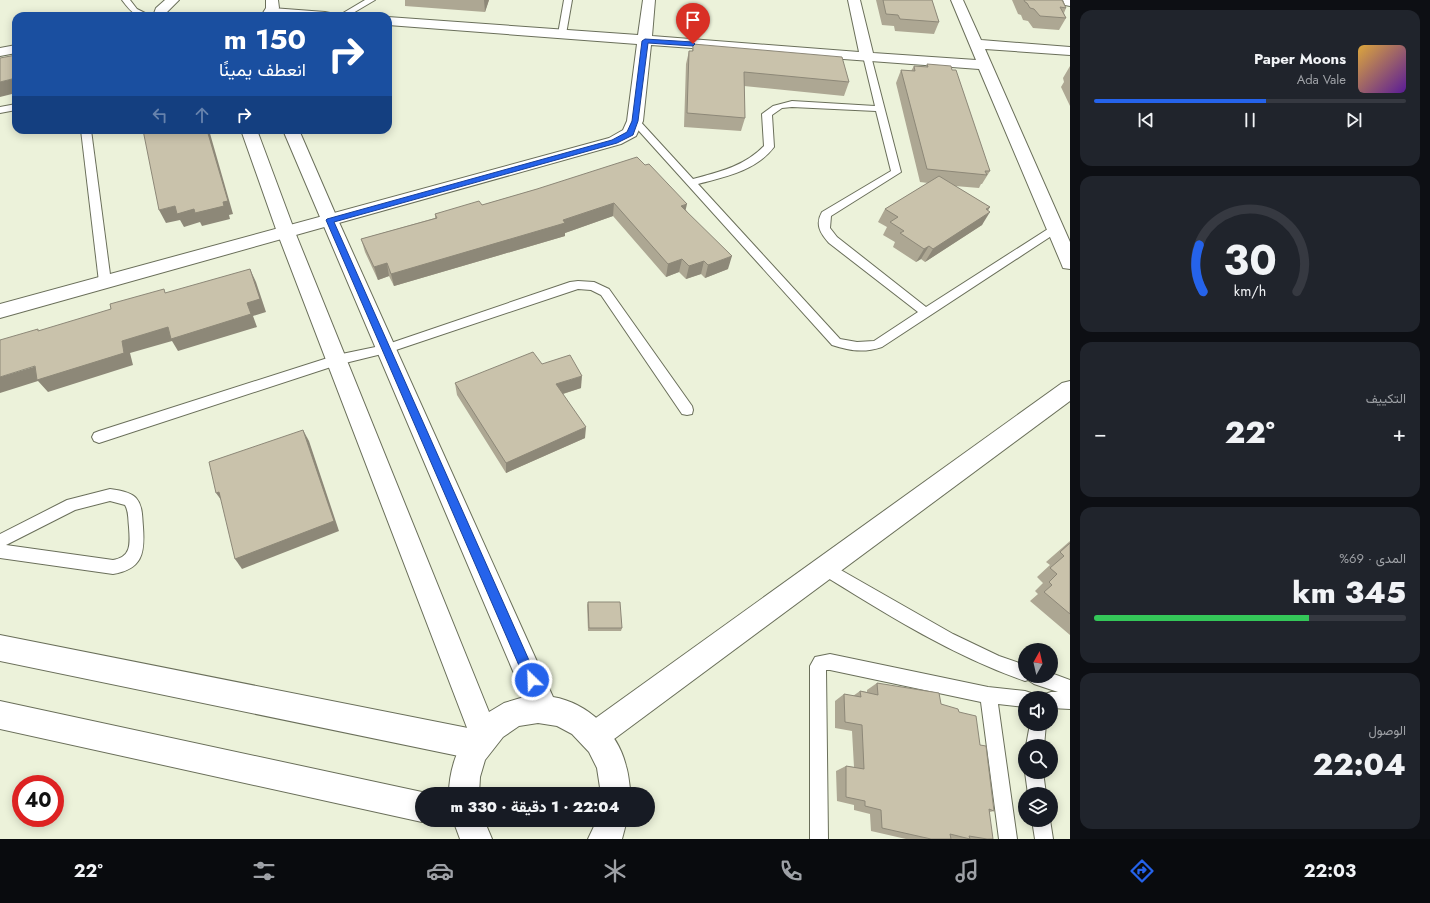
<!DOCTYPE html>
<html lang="ar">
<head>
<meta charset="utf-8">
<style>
	body { margin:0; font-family:Jost,Vazirmatn,sans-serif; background:#20242c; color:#f1f3f6; direction:rtl; height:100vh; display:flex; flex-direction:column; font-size:15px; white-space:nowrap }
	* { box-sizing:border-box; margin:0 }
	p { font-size:13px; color:#9ea1a6 }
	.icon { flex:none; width:22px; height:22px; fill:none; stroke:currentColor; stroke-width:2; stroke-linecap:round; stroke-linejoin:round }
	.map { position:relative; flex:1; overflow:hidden; direction:ltr }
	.details { display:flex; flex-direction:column; gap:10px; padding:10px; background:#0d0f14; width:360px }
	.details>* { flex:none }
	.hud { position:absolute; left:12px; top:12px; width:380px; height:122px; border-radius:12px; box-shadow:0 2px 10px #0003; direction:rtl; background:#1a4fa0; color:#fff; overflow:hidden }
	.needle { width:26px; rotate:8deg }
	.tools { position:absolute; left:1018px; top:643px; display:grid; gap:8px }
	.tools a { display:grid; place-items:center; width:40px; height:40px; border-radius:50%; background:#171b24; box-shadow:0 2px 10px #0003; font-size:20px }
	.speed { position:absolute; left:12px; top:775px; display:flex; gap:8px; font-size:20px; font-weight:700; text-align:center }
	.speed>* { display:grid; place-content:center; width:52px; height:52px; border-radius:50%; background:#171b24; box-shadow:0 2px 10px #0003; line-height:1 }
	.speed .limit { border:6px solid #d22; background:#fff; color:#111 }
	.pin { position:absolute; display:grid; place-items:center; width:34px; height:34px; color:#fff; margin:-41px -17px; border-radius:50% 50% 50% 0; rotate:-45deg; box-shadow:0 0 4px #0007 }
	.pin .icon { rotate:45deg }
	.me { position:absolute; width:44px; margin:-22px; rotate:336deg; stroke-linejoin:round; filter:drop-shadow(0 0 3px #0008) }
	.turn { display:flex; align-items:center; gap:14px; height:84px; padding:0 20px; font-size:18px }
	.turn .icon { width:52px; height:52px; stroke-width:2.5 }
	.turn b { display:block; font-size:28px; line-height:34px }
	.lanes { display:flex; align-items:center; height:38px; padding:0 20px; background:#0003; justify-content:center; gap:20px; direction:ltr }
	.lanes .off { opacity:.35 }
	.big { font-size:30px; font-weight:800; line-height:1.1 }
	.details .card { flex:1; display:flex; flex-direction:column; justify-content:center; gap:6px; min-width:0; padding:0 14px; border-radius:12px; background:#20242c }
	.details .dial { align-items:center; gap:0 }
	.dial svg { height:104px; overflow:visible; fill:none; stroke:#363941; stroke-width:7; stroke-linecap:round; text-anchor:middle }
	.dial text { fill:#f1f3f6; stroke:none }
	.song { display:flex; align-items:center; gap:12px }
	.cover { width:48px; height:48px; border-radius:6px; background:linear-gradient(135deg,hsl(40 70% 55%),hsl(270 70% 35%)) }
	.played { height:4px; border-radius:2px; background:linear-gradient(90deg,#2563eb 55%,#363941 55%) }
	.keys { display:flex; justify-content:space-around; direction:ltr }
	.heat { display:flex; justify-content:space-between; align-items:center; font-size:22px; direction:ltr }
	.charge { height:6px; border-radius:3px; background:linear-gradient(90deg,#34c759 69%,#363941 0) }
	.trip { position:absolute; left:415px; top:787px; width:240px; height:40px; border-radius:20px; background:#171b24; box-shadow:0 2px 10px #0003; font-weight:800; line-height:40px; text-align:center; direction:rtl }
	.tab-bar { display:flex; height:64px; justify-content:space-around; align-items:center; background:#090b0e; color:#9ea1a6 }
	.tab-bar .icon { width:28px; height:28px }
	.tab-bar .selected { color:#2563eb }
	.tab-bar b { font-size:18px; color:#f1f3f6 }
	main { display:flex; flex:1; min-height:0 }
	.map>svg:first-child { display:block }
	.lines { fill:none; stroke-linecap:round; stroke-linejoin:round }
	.service-casing { stroke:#6a6f5a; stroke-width:2 }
	.minor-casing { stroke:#6a6f5a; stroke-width:2 }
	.tertiary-casing { stroke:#6a6f5a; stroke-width:2 }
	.service { fill:#fff; fill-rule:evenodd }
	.minor { fill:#fff; fill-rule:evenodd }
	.tertiary { fill:#fff; fill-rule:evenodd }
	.wall { fill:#ada793 }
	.shaded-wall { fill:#8d8878 }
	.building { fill:#c9c2ab; stroke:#8d8878 }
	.route { fill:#2563eb; stroke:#184099 }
</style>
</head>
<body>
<main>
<section class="details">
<div class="card">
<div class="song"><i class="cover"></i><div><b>Paper Moons</b><p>Ada Vale</p></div></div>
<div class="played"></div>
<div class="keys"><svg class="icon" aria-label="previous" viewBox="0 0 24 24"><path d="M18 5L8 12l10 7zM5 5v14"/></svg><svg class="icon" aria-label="pause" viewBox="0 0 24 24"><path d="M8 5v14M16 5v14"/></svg><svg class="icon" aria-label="next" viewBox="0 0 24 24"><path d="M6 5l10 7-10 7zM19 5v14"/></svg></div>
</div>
<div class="card dial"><svg viewBox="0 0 100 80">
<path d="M14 69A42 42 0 1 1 86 69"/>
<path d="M14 69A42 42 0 0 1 11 33" stroke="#2563eb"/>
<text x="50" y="56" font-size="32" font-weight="700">30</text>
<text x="50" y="72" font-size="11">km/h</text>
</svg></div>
<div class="card"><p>التكييف</p>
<div class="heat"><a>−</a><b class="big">22°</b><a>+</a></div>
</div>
<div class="card"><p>المدى · 69%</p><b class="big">345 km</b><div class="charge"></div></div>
<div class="card"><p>الوصول</p><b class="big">22:04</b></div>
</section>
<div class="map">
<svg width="1070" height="839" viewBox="0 0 1070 839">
	<rect width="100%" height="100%" fill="#ecf2da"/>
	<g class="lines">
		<!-- service casing -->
		<g class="service-casing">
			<g id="service">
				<path d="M122,0h8l7,9 14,7c-17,0 -19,-3 -29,-16z"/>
				<polygon points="365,0 375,0 348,16 338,16"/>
				<polygon points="564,0 572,0 566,34 562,36 558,34"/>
				<path d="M867,53l4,3 30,116 -70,44 -1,12 7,9 89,70 125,-80h8l1,2 -1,2 -177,116c-18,6 -32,4 -50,-2l-202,-224 5,-3 3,1 55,60c26,-7 52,-13 71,-33l-2,-32 11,-8 19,-5 83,5 -12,-50zM792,107l84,4 15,60 -69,41c-7,12 -2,21 7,31l89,69 -44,29 -17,1 -17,-3 -142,-155c27,-7 58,-13 76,-37l-2,-32 10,-7z"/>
				<polygon points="16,104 16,110 0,113 0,107"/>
				<polygon points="81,130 91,130 111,282 109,285 101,285 99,282"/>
				<polygon points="578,281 594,282 609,289 692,406 693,410 692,414 687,415 682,414 601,295 591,290 578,289 390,352 337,365 99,443 94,441 92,437 94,433 99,431 337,355 385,345 570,282"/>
				<path d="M110,489c8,1 21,3 26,9 7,8 6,19 7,29 2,27 -1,42 -30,47l-113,-16v-24l67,-34zM110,501l15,4c4,7 3,14 4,22 1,16 3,30 -16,33l-107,-15 69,-35z"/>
				<path d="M825,561l128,73 46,22 26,9v11h26v-3l19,7v29l-19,-1v-10h-7l1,-4 6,-2h7l-24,-8 -6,-4 -3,1c-74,-26 -139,-67 -205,-108l-2,-5 2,-5z"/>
				<polygon points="830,654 988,687 1025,691 1031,693 1033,698 1025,698 1025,707 998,704 1017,839 999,839 981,702 830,670 826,670 828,839 810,839 810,666 815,657"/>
				<polygon points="1030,724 1046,724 1044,746 1026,746"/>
				<polygon points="1025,772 1043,772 1046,794 1028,794"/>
				<polygon points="1032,820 1050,820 1053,839 1035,839"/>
			</g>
		</g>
		<!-- minor casing -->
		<g class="minor-casing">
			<g id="minor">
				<polygon points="643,0 655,0 652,36 859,52 848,0 860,0 873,53 976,60 951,0 963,0 981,40 1070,47 1070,55 985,49 1070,242 1070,269 1063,268 1061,263 979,69 651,45 643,121 636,136 621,144 0,318 0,304 609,138 623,130 627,121 637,44 388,25 388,17 638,35"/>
				<polygon points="1063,0 1070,0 1070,6 1065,5"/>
				<polygon points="272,8 325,12 330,13 332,16 267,15 265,12 267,9"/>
				<polygon points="16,45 16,53 0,56 0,48"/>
				<polygon points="1070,381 1070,401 606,745 596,749 586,745 582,735 586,725 1062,383"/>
				<polygon points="0,635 478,730 488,735 493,745 488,755 478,760 0,661"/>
				<polygon points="0,701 422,792 427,794 422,794 422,820 427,820 422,822 0,729"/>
			</g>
		</g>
		<!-- tertiary casing -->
		<g class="tertiary-casing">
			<g id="tertiary">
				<polygon points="165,0 179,0 167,12 167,16 153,16 156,8"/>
				<polygon points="266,0 278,0 279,8 275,16 261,16 266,8"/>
				<path d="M241,130h16l38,102 194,480 15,-9 20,-6 -241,-567h16l39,90 215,477c35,6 65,35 73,69 3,9 3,19 5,28h-30l-4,-26 -8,-16 -17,-18 -15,-8 -19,-3 -19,3 -16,11 -18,23 -5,17 -1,17h-30c0,-21 7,-45 20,-61l-192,-501z"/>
				<polygon points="453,820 484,820 492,839 460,839"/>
				<polygon points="597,820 627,820 622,839 588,839"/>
			</g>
		</g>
		<!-- service -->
		<use href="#service" class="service"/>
		<!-- minor -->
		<use href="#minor" class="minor"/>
		<!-- tertiary -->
		<use href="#tertiary" class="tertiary"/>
	</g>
	<!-- wall -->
	<g class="wall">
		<polygon points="405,0 489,0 485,12 405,6"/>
		<polygon points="876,0 932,0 939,22 934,34 895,31 894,26 882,25"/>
		<polygon points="1012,0 1062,0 1066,8 1064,13 1066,18 1059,30 1033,28 1028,21 1023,20 1021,15 1018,14"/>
		<polygon points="693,44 849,82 844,96 744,86 745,118 741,131 684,127 686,64 689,51 692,51"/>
		<polygon points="927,64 990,171 982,184 981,184 979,188 955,186 990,207 988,210 982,225 925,262 921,259 916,262 893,247 895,242 883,235 887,227 878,222 885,209 928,183 920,182 896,83 901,70 911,71 914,66 926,67"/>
		<polygon points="1070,66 1070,106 1061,87 1064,82 1063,78"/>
		<polygon points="537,189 686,210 728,269 705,278 701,274 686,279 679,272 666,277 613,216 565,233 565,236 394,286 389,276 378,280 365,252 361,239 435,218 435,214 482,205"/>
		<polygon points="542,364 581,388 563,394 585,438 506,473 457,395 455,383"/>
		<polygon points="1070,541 1070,635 1030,601 1038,594 1035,591 1043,583 1037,577 1050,565 1046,562"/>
		<polygon points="588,602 622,628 621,631 588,631 587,605"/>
		<polygon points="877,683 941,704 959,712 980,745 994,811 990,812 987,839 906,839 871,831 870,814 854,810 854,805 837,801 836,771 846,766 854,767 852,731 835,728 835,701 844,694 853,696 860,691 867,692 867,690"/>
	</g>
	<!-- shaded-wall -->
	<g class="shaded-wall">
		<polygon points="484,0 489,0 485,12"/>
		<polygon points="16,78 16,93 0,97 0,82"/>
		<polygon points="207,130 209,130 233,214 229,215 230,219 202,226 200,222 184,227 180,220 166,223 159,210 175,206"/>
		<polygon points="614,203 613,216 565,233 565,236 394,286 391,274 563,220"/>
		<polygon points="687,204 684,217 681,206"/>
		<polygon points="990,207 984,216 990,212 982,225 925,262 933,249"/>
		<polygon points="929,246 921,259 916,262 924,249"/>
		<polygon points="732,256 728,269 705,278 708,265"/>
		<polygon points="682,259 679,272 666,277 668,264"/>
		<polygon points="704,261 701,274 686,279 689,266"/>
		<polygon points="387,263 389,276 378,280 374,267"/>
		<polygon points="250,269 256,282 266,312 253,316 257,327 178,351 172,341 130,353 133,365 48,392 38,381 0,393 0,377 247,303"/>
		<polygon points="582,376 581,388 556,396 556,384"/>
		<polygon points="586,427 585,438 506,473 506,463"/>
		<polygon points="303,430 309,441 339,531 242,569 235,559"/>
		<polygon points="219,492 224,504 216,493"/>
	</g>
	<!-- building -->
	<g class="building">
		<polygon points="883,0 932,0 939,22 900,19 898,15 886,14"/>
		<polygon points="1024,0 1062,0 1066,8 1060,7 1066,18 1040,16 1034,9 1030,8 1027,3 1025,2"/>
		<polygon points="693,44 842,57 849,82 744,72 745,118 687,113 689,51 693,51"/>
		<polygon points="16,55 16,78 0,82 0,58"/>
		<polygon points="927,64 951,66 952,70 956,70 990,171 985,171 987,175 927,169 901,70 915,71 914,66 928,67"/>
		<polygon points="143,130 207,130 228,201 223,202 224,206 195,213 194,209 177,214 175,206 159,210"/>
		<polygon points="637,157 645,165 649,164 687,204 681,206 732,256 708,265 704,261 689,266 682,259 668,264 614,203 563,220 565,223 391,274 387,263 374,267 361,239 437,218 435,214 479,201 482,205 537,189"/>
		<polygon points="939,176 990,207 986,209 990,212 933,249 929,246 924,249 900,233 904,231 890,222 898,217 885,209"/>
		<polygon points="250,269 260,299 247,303 251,314 171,339 168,327 122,341 124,353 37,380 35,366 0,377 0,340 38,329 38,331 111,309 110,304 164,289 165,293"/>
		<polygon points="533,352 542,364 570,355 582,376 556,384 586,427 506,463 455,383"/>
		<polygon points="303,430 334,521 235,559 219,492 216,493 209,462"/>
		<polygon points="1070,543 1070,614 1044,592 1052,585 1049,582 1057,574 1050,568 1064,556 1060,552"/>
		<polygon points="588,602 620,602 622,628 589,628"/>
		<polygon points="877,683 939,693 941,704 958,709 959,712 976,716 980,745 986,746 994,811 989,809 993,839 987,839 969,836 970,839 950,834 951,839 931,839 882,828 881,810 865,806 865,801 846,797 846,766 864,769 862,725 845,722 844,694 861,697 860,691 878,695"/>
	</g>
	<!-- route -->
	<polygon class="route" points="645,39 693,42 695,44 693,46 648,43 638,121 633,135 617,143 334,222 536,676 537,680 536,684 532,686 527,684 326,220 327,219 612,140 627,132 632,121 642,41"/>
</svg>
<div class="tools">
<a><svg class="needle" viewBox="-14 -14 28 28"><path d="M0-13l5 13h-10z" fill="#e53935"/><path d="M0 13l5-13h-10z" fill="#9ea1a6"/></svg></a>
<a><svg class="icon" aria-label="sound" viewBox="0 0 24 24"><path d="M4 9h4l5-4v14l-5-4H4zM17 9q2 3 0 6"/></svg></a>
<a><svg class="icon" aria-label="search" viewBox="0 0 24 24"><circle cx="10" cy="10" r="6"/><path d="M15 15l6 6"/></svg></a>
<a><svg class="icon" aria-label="layers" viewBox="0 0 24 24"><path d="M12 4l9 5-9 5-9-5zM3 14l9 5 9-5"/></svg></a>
</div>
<div class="speed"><div class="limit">40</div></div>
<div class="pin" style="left:693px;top:44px;background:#d93025"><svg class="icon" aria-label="arrive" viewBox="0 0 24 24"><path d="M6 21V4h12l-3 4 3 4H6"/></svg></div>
<svg class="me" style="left:532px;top:680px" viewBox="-20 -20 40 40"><circle r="17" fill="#2563eb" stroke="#fff" stroke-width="3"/><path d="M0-11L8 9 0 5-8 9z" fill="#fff"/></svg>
<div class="trip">22:04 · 1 دقيقة · 330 m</div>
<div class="hud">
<div class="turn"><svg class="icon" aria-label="right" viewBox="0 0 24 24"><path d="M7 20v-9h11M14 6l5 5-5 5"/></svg><div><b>150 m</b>انعطف يمينًا</div></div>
<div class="lanes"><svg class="icon off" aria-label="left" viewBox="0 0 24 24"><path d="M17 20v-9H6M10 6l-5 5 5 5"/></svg><svg class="icon off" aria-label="ahead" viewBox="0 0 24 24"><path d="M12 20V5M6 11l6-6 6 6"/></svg><svg class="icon" aria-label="right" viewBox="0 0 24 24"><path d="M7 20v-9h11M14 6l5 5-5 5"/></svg></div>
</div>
</div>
</main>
<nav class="tab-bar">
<b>22:03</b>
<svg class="icon selected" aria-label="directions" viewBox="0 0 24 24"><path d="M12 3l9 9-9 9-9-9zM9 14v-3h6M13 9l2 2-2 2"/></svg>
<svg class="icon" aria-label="music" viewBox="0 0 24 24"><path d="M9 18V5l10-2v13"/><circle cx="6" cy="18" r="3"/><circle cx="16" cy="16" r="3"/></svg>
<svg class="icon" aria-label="phone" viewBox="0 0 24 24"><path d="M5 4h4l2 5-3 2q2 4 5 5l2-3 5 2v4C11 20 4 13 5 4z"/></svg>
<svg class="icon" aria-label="climate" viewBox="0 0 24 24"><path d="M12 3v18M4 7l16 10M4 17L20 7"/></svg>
<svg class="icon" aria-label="car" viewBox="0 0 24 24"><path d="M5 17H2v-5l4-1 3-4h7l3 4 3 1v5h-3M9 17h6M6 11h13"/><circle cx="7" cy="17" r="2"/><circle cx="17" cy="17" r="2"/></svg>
<svg class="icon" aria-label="filters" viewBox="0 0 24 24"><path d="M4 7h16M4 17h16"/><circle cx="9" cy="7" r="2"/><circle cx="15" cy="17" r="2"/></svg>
<b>22°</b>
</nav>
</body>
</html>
